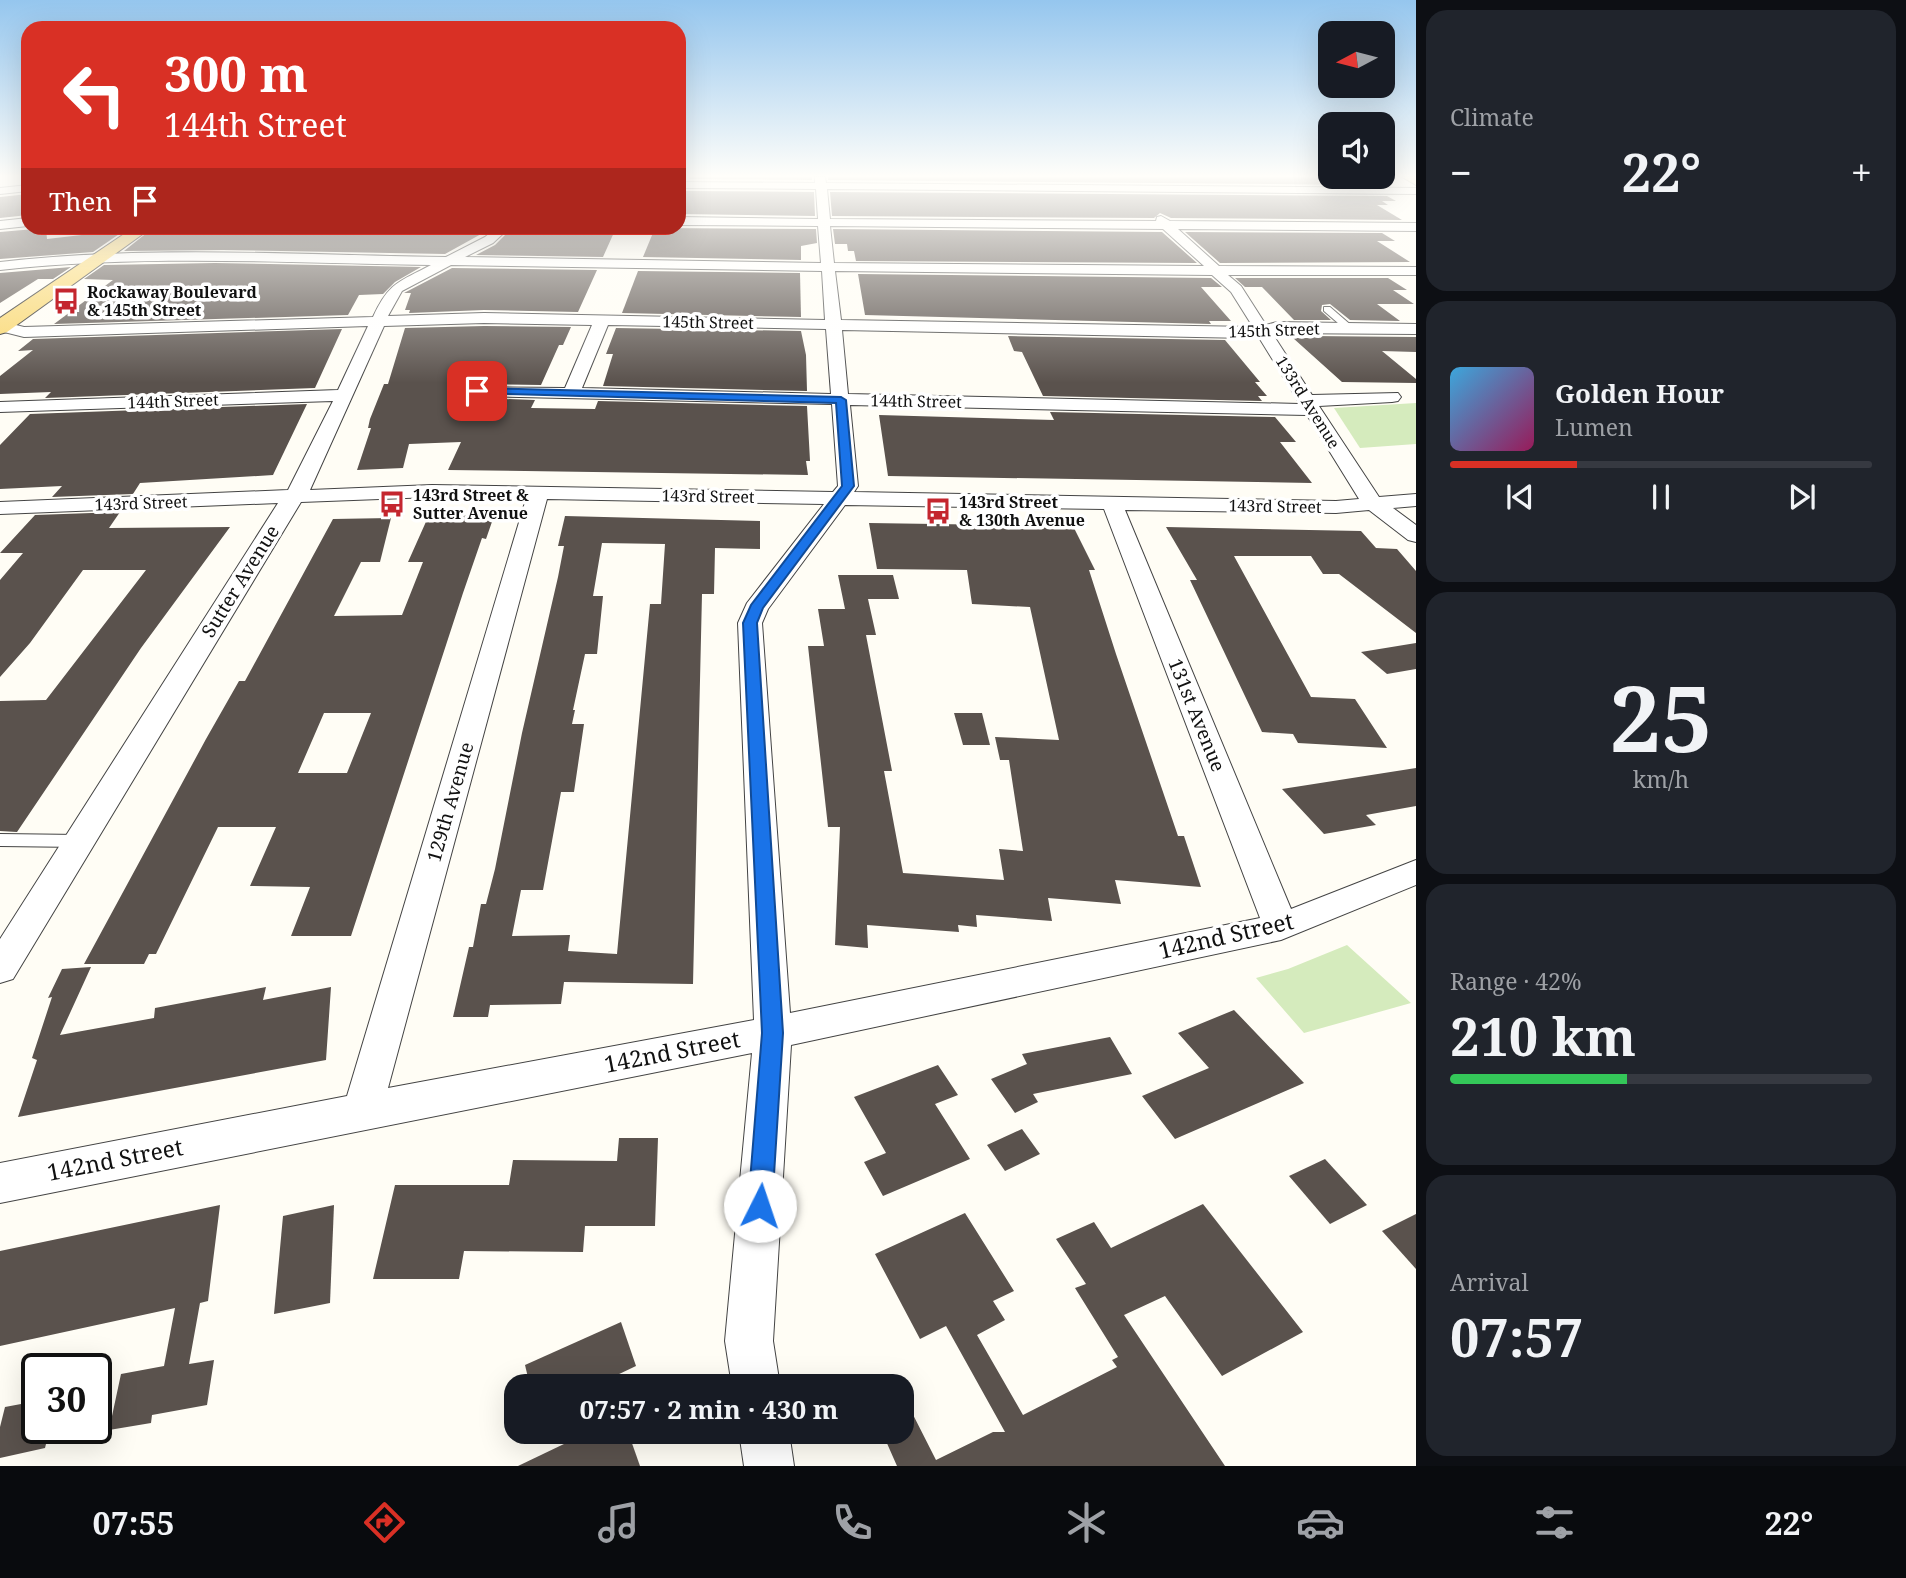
<!DOCTYPE html>
<html lang="en">
<head>
<meta charset="utf-8">
<style>
	body { margin:0; font-family:"Noto Serif",serif; background:#20242c; color:#f1f3f6; height:100vh; display:flex; flex-direction:column; font-size:26px; white-space:nowrap }
	* { box-sizing:border-box; margin:0 }
	p { font-size:23px; color:#9ea1a6 }
	.icon { flex:none; width:38px; height:38px; fill:none; stroke:currentColor; stroke-width:2; stroke-linecap:round; stroke-linejoin:round }
	.map { position:relative; flex:1; overflow:hidden }
	.side { display:flex; flex-direction:column; gap:10px; padding:10px; background:#0d0f14; width:490px }
	.side>* { flex:none }
	.hud { position:absolute; left:21px; top:21px; width:665px; height:214px; border-radius:21px; box-shadow:0 7px 28px #0002; background:#d93025; color:#fff; overflow:hidden }
	.needle { width:46px; rotate:263deg }
	.buttons { position:absolute; left:1318px; top:21px; display:grid; gap:14px }
	.buttons a { display:grid; place-items:center; width:77px; height:77px; border-radius:14px; background:#171b24; box-shadow:0 7px 28px #0002; font-size:35px }
	.speed { position:absolute; left:21px; top:1353px; display:flex; gap:14px; font-size:35px; font-weight:700; text-align:center }
	.speed>* { display:grid; place-content:center; width:91px; height:91px; border-radius:50%; background:#171b24; box-shadow:0 7px 28px #0002; line-height:1 }
	.speed .limit { border:4px solid #111; border-radius:10px; background:#fff; color:#111 }
	.pin { position:absolute; display:grid; place-items:center; width:60px; height:60px; color:#fff; margin:-30px; border-radius:14px; box-shadow:0 4px 10px #0006 }
	.me { position:absolute; width:77px; margin:-38px; rotate:4deg; stroke-linejoin:round; filter:drop-shadow(0 0 5px #0008) }
	.turn { display:flex; align-items:center; gap:24px; height:147px; padding:0 28px; font-size:32px }
	.turn .icon { width:91px; height:91px; stroke-width:2.5 }
	.turn b { display:block; font-size:49px; line-height:60px }
	.then { display:flex; align-items:center; height:66px; padding:0 28px; background:#0003; gap:14px; font-size:26px }
	.big { font-size:52px; font-weight:700; line-height:1.1 }
	.side .tile { flex:1; display:flex; flex-direction:column; justify-content:center; gap:10px; min-width:0; padding:0 24px; border-radius:21px; background:#20242c }
	.side .dial { align-items:center; gap:0 }
	.dial b { font-size:91px; line-height:1 }
	.song { display:flex; align-items:center; gap:21px }
	.cover { width:84px; height:84px; border-radius:10px; background:linear-gradient(135deg,hsl(200 70% 55%),hsl(330 70% 35%)) }
	.played { height:7px; border-radius:4px; background:linear-gradient(90deg,#d93025 30%,#363941 30%) }
	.keys { display:flex; justify-content:space-around; direction:ltr }
	.heat { display:flex; justify-content:space-between; align-items:center; font-size:38px; direction:ltr }
	.charge { height:10px; border-radius:5px; background:linear-gradient(90deg,#34c759 42%,#363941 0) }
	.trip { position:absolute; left:504px; top:1374px; width:410px; height:70px; border-radius:21px; background:#171b24; box-shadow:0 7px 28px #0002; font-weight:700; line-height:70px; text-align:center }
	.tabs { display:flex; height:112px; justify-content:space-around; align-items:center; background:#090b0e; color:#9ea1a6 }
	.tabs .icon { width:49px; height:49px }
	.tabs .on { color:#d93025 }
	.tabs b { font-size:32px; color:#f1f3f6 }
	main { display:flex; flex:1; min-height:0 }
	.map>svg:first-child { display:block }
	.green { fill:#d5ebbd }
	.building { fill:#5a524d; fill-rule:evenodd }
	.lines { fill:none; stroke-linecap:round; stroke-linejoin:round }
	.service-casing { stroke:#444; stroke-width:2 }
	.minor-casing { stroke:#444; stroke-width:2 }
	.primary-casing { stroke:#222; stroke-width:2 }
	.service { fill:#fff; fill-rule:evenodd }
	.minor { fill:#fff; fill-rule:evenodd }
	.primary { fill:#f9d66b; fill-rule:evenodd }
	.route { fill:#1a73e8; stroke:#114b97; stroke-width:2 }
	.labels { text-anchor:middle; stroke-width:7; stroke-linejoin:round; paint-order:stroke }
	.far-poi-label { font-size:16px; font-weight:bold; fill:#111; stroke:#fff; text-anchor:start }
	.far-street-label { font-size:16px; fill:#111; stroke:#fff }
	.street-label { font-size:19px; fill:#111; stroke:#fff }
	.near-street-label { font-size:23px; fill:#111; stroke:#fff }
</style>
</head>
<body>
<main>
<div class="map">
<svg width="1416" height="1466" viewBox="0 0 1416 1466">
	<rect width="100%" height="100%" fill="#fffdf5"/>
	<!-- green -->
	<g class="green">
		<polygon points="1416,403 1416,444 1360,448 1334,408"/>
		<polygon points="1347,945 1411,1003 1304,1033 1256,978 1288,969"/>
	</g>
	<!-- building -->
	<g class="building">
		<polygon points="690,177 812,177 812,180 689,179"/>
		<polygon points="828,177 1353,177 1367,185 828,180"/>
		<polygon points="684,191 814,192 815,216 679,214 679,204"/>
		<polygon points="830,192 1387,196 1396,201 1382,201 1388,205 1377,205 1402,220 1171,218 1160,213 1154,218 832,216"/>
		<polygon points="28,194 28,215 0,218 0,197"/>
		<polygon points="46,228 47,239 125,230 93,252 0,259 0,232"/>
		<polygon points="153,228 492,228 445,254 223,250 124,251"/>
		<polygon points="512,228 511,228 616,228 603,257 476,255 495,245"/>
		<polygon points="655,228 816,229 817,243 801,246 801,260 643,257"/>
		<polygon points="833,229 1162,232 1197,263 856,261 854,251 848,251 847,244 835,244"/>
		<polygon points="1185,232 1382,233 1395,241 1377,241 1410,262 1220,263"/>
		<polygon points="215,263 269,264 421,267 395,282 383,294 359,295 348,315 54,324 113,280 84,279 104,265"/>
		<polygon points="71,267 53,279 38,279 0,303 0,273"/>
		<polygon points="452,268 597,270 578,312 484,310 409,313 410,310 405,310 411,293 404,293"/>
		<polygon points="638,271 800,273 801,317 622,313"/>
		<polygon points="858,274 1211,278 1222,287 1201,287 1231,321 1209,321 1211,324 865,315"/>
		<polygon points="1235,278 1388,278 1407,290 1393,290 1414,304 1377,304 1400,321 1350,320 1330,304 1322,305 1321,311 1331,320 1294,320 1262,287 1245,287"/>
		<polygon points="484,326 571,327 563,345 559,345 541,385 471,384 465,392 476,398 535,400 531,408 595,409 598,401 807,406 810,461 806,461 808,475 448,470 461,442 409,444 403,468 357,470 371,428 368,428 370,419 384,384 388,384 405,328"/>
		<polygon points="616,328 801,331 806,355 807,391 603,386 613,354 606,354"/>
		<polygon points="342,329 315,388 45,398 51,392 0,394 0,376 33,350 18,351 33,339"/>
		<polygon points="1008,336 1225,340 1260,382 1255,382 1267,396 1258,396 1262,401 1043,396 1022,352 1014,351"/>
		<polygon points="1311,336 1416,337 1416,352 1382,351 1416,379 1416,383 1342,382 1293,338 1313,338"/>
		<polygon points="307,404 273,475 140,483 133,494 52,497 62,486 0,489 0,445 30,414"/>
		<polygon points="1050,412 1275,417 1296,442 1280,442 1312,483 888,476 879,415 1054,420"/>
		<polygon points="120,512 109,528 230,527 141,648 17,832 0,831 0,701 46,700 146,570 83,570 30,643 0,677 0,580 23,553 0,553 35,515"/>
		<path d="M429,515l65,1 -8,23 -4,-1 -19,55 -112,343h-60l19,-49 -60,-1 26,-59h-58l-62,127h-7l-5,10h-60l122,-225 33,-58h6l88,-162 58,-1 -11,44h-19l-27,54 68,-1 21,-53h-15zM324,713h47l-24,60h-49z"/>
		<path d="M565,516l195,5v28l-45,-1 -1,46h-12l-9,390 -129,-2 -3,22 -71,1 -2,12h-35l16,-70h4l8,-43h5l9,-35 27,-136 36,-156 6,-31h-6zM602,543l63,1 -4,60h-11l-33,350 -49,-3 2,-16 -58,1 9,-46h22l18,-98h13l10,-68h-12l3,-14h-2l12,-56h12l6,-58h-10z"/>
		<polygon points="869,523 1073,526 1095,570 1089,570 1116,654 1178,836 1184,836 1201,887 1115,880 1121,904 1048,898 1052,921 976,915 977,927 958,925 959,932 867,925 868,948 835,945 840,827 828,827 808,646 824,646 818,609 845,609 838,575 893,575 899,599 868,599 876,635 866,635 892,771 884,771 903,873 1004,880 999,849 1023,851 1009,760 1000,760 995,737 1059,740 1030,607 972,604 967,570 877,569"/>
		<polygon points="1166,527 1361,531 1376,548 1397,549 1416,571 1416,633 1339,574 1323,574 1311,556 1234,556 1311,697 1355,699 1387,748 1298,743 1293,734 1262,732 1190,580 1197,580"/>
		<polygon points="1416,643 1416,669 1387,674 1361,652"/>
		<polygon points="954,713 982,713 990,745 963,745"/>
		<polygon points="1416,768 1416,806 1366,815 1376,825 1324,834 1282,789"/>
		<polygon points="91,967 60,1035 154,1018 155,1008 266,987 263,1000 331,987 326,1060 18,1117 37,1060 32,1058 52,997 48,998 62,969"/>
		<polygon points="1234,1010 1304,1083 1175,1139 1142,1096 1209,1068 1178,1033"/>
		<polygon points="1110,1037 1132,1074 1033,1094 1038,1102 1015,1113 991,1079 1027,1064 1022,1054"/>
		<polygon points="938,1065 958,1095 935,1104 970,1159 883,1196 864,1162 886,1153 854,1097"/>
		<polygon points="1022,1129 1040,1154 1005,1171 987,1145"/>
		<polygon points="619,1138 658,1138 655,1226 585,1226 583,1252 464,1251 459,1279 373,1279 395,1185 509,1185 513,1160 617,1161"/>
		<polygon points="1325,1159 1367,1205 1330,1224 1289,1176"/>
		<polygon points="1203,1204 1303,1332 1222,1376 1165,1296 1124,1315 1225,1466 897,1466 882,1432 901,1432 901,1391 936,1460 993,1432 1005,1432 946,1326 920,1339 875,1254 965,1213 1014,1291 993,1301 1005,1320 977,1335 1023,1415 1117,1367 1112,1360 1118,1357 1075,1288 1086,1284 1056,1239 1094,1222 1111,1248"/>
		<polygon points="220,1205 208,1301 200,1303 189,1364 214,1360 207,1405 152,1415 151,1423 109,1430 121,1374 164,1366 175,1308 0,1346 0,1251"/>
		<polygon points="334,1205 330,1303 274,1314 283,1216"/>
		<polygon points="1416,1214 1416,1269 1382,1231"/>
		<polygon points="621,1322 636,1366 594,1386 530,1386 525,1365"/>
		<polygon points="37,1401 37,1428 50,1428 45,1448 0,1458 0,1427 5,1407"/>
		<polygon points="589,1432 628,1432 640,1466 518,1466"/>
	</g>
	<g class="lines">
		<!-- service casing -->
		<g class="service-casing">
			<g id="service">
				<polygon points="1324,307 1330,307 1352,326 1352,330 1346,330 1324,311"/>
				<polygon points="0,834 80,835 86,837 88,841 86,845 80,847 0,846"/>
			</g>
		</g>
		<!-- minor casing -->
		<g class="minor-casing">
			<g id="minor">
				<path d="M815,177h10l1,6 590,5v6l-589,-5 3,30 326,2 1,-4 4,-1 9,5 246,2v8l-238,-2 41,37 197,1v8h-188l13,11 25,39 11,-3 139,2v10l-144,-1 40,62 86,-2 3,4 -3,4 -6,1 -73,4 60,91 37,-3v12l-23,2 23,17v17l-8,-2 -39,-30 -33,3 -211,-3 166,399 125,-49v25l-135,55 -490,105 -18,296 7,45h-48l-7,-45 27,-288 -752,150v-40l347,-67 179,-597 -94,-2 -131,5 -288,477 -13,4v-44l278,-436 -278,11v-12l288,-12 45,-89 -333,11v-10l338,-12 30,-64 -344,11 -24,-6v-10l24,6 349,-10c16,-35 26,-35 58,-52 -144,-2 -288,-11 -431,5v-8c148,-17 297,-7 446,-5l39,-20 11,-9h13l-16,15 -28,14 356,6 -3,-37 -139,-1v-8l139,2 -2,-30 -137,-1v-6l136,1zM830,226l333,3 41,37 -370,-3zM451,265l371,6 3,49 -341,-7 -96,3 14,-25zM835,271l377,4 19,17 22,35 -412,-7zM484,323l108,2 -27,63 -94,-1 -3,4 9,5 355,8 6,82 -5,6 -401,-7 -122,5 74,-164zM608,325l218,4 5,65 -249,-6zM842,330l406,8 10,-2 42,68 -452,-10zM850,405l457,10 52,84 -23,2 -482,-9 4,-6zM547,499l277,5 -77,99 -9,20 16,397 -366,68zM845,505l259,4 156,409 -470,95 -28,-390 6,-14z"/>
				<polygon points="28,185 28,191 0,194 0,188"/>
				<polygon points="28,218 28,226 0,229 0,221"/>
				<polygon points="739,1432 789,1432 794,1466 744,1466"/>
			</g>
		</g>
		<!-- primary casing -->
		<g class="primary-casing">
			<g id="primary">
				<polygon points="1402,177 1416,177 1416,185"/>
				<polygon points="133,228 151,228 7,332 0,334 0,318"/>
			</g>
		</g>
		<!-- service -->
		<use href="#service" class="service"/>
		<!-- minor -->
		<use href="#minor" class="minor"/>
		<!-- primary -->
		<use href="#primary" class="primary"/>
	</g>
	<!-- sky -->
	<linearGradient id="sky" x2="0" y2="1"><stop stop-color="#95c6ee"/><stop offset="0.46" stop-color="#fffefa"/><stop offset="1" stop-color="#fffefa" stop-opacity="0"/></linearGradient>
	<rect width="1416" height="383" fill="url(#sky)"/>
	<!-- route -->
	<polygon class="route" points="477,388 841,397 846,400 854,486 763,608 757,623 783,1033 772,1206 768,1214 760,1218 751,1214 748,1206 762,1033 743,623 751,605 842,486 836,403 473,393 472,391"/>
	<!-- icons -->
	<defs>
		<g id="bus-bare" transform="scale(2.1)"><path d="M-5-6H5V4H4V6H2V4H-2V6H-4V4H-5ZM-3.5-4V0h7V-4ZM-3.5 1.2v1.5H-2V1.2ZM2 1.2v1.5H3.5V1.2Z" fill="#c4262e" stroke="#fff" stroke-width="2.5" paint-order="stroke"/></g>
	</defs>
	<g fill-rule="evenodd">
		<use href="#bus-bare" x="66" y="301"/>
		<use href="#bus-bare" x="392" y="504"/>
		<use href="#bus-bare" x="938" y="511"/>
	</g>
	<g class="labels">
		<!-- far-poi labels -->
		<g class="far-poi-label">
			<text x="87" y="298">Rockaway Boulevard<tspan x="87" dy="18">&amp; 145th Street</tspan></text>
			<text x="413" y="501">143rd Street &amp;<tspan x="413" dy="18">Sutter Avenue</tspan></text>
			<text x="959" y="508">143rd Street<tspan x="959" dy="18">&amp; 130th Avenue</tspan></text>
		</g>
		<!-- far-street labels -->
		<g class="far-street-label">
			<text transform="translate(708 322) rotate(1)" y="6">145th Street</text>
			<text transform="translate(1274 330) rotate(-2)" y="6">145th Street</text>
			<text transform="translate(173 401) rotate(-2)" y="6">144th Street</text>
			<text transform="translate(916 401) rotate(1)" y="6">144th Street</text>
			<text transform="translate(1308 402) rotate(58)" y="6">133rd Avenue</text>
			<text transform="translate(708 496) rotate(1)" y="6">143rd Street</text>
			<text transform="translate(141 503) rotate(-2)" y="6">143rd Street</text>
			<text transform="translate(1275 506) rotate(1)" y="6">143rd Street</text>
		</g>
		<!-- street labels -->
		<g class="street-label">
			<text transform="translate(240 581) rotate(-58)" y="7">Sutter Avenue</text>
			<text transform="translate(1197 715) rotate(68)" y="7">131st Avenue</text>
			<text transform="translate(450 802) rotate(-74)" y="7">129th Avenue</text>
		</g>
		<!-- near-street labels -->
		<g class="near-street-label">
			<text transform="translate(1226 936) rotate(-13)" y="8">142nd Street</text>
			<text transform="translate(672 1052) rotate(-11)" y="8">142nd Street</text>
			<text transform="translate(115 1160) rotate(-11)" y="8">142nd Street</text>
		</g>
	</g>
</svg>
<div class="buttons">
<a><svg class="needle" viewBox="-14 -14 28 28"><path d="M0-13l5 13h-10z" fill="#e53935"/><path d="M0 13l5-13h-10z" fill="#9ea1a6"/></svg></a>
<a><svg class="icon" aria-label="sound" viewBox="0 0 24 24"><path d="M4 9h4l5-4v14l-5-4H4zM17 9q2 3 0 6"/></svg></a>
</div>
<div class="speed"><div class="limit">30</div></div>
<div class="pin" style="left:477px;top:391px;background:#d93025"><svg class="icon" aria-label="arrive" viewBox="0 0 24 24"><path d="M6 21V4h12l-3 4 3 4H6"/></svg></div>
<svg class="me" style="left:760px;top:1206px" viewBox="-20 -20 40 40"><circle r="19" fill="#fff"/><path d="M0-13L10 11 0 6-10 11z" fill="#1a73e8"/></svg>
<div class="trip">07:57 · 2 min · 430 m</div>
<div class="hud">
<div class="turn"><svg class="icon" aria-label="left" viewBox="0 0 24 24"><path d="M17 20v-9H6M10 6l-5 5 5 5"/></svg><div><b>300 m</b>144th Street</div></div>
<div class="then">Then<svg class="icon" aria-label="arrive" viewBox="0 0 24 24"><path d="M6 21V4h12l-3 4 3 4H6"/></svg></div>
</div>
</div>
<section class="side">
<div class="tile"><p>Climate</p>
<div class="heat"><a>−</a><b class="big">22°</b><a>+</a></div>
</div>
<div class="tile">
<div class="song"><i class="cover"></i><div><b>Golden Hour</b><p>Lumen</p></div></div>
<div class="played"></div>
<div class="keys"><svg class="icon" aria-label="previous" viewBox="0 0 24 24"><path d="M18 5L8 12l10 7zM5 5v14"/></svg><svg class="icon" aria-label="pause" viewBox="0 0 24 24"><path d="M8 5v14M16 5v14"/></svg><svg class="icon" aria-label="next" viewBox="0 0 24 24"><path d="M6 5l10 7-10 7zM19 5v14"/></svg></div>
</div>
<div class="tile dial"><b>25</b><p>km/h</p></div>
<div class="tile"><p>Range · 42%</p><b class="big">210 km</b><div class="charge"></div></div>
<div class="tile"><p>Arrival</p><b class="big">07:57</b></div>
</section>
</main>
<nav class="tabs">
<b>07:55</b>
<svg class="icon on" aria-label="directions" viewBox="0 0 24 24"><path d="M12 3l9 9-9 9-9-9zM9 14v-3h6M13 9l2 2-2 2"/></svg>
<svg class="icon" aria-label="music" viewBox="0 0 24 24"><path d="M9 18V5l10-2v13"/><circle cx="6" cy="18" r="3"/><circle cx="16" cy="16" r="3"/></svg>
<svg class="icon" aria-label="phone" viewBox="0 0 24 24"><path d="M5 4h4l2 5-3 2q2 4 5 5l2-3 5 2v4C11 20 4 13 5 4z"/></svg>
<svg class="icon" aria-label="climate" viewBox="0 0 24 24"><path d="M12 3v18M4 7l16 10M4 17L20 7"/></svg>
<svg class="icon" aria-label="car" viewBox="0 0 24 24"><path d="M5 17H2v-5l4-1 3-4h7l3 4 3 1v5h-3M9 17h6M6 11h13"/><circle cx="7" cy="17" r="2"/><circle cx="17" cy="17" r="2"/></svg>
<svg class="icon" aria-label="filters" viewBox="0 0 24 24"><path d="M4 7h16M4 17h16"/><circle cx="9" cy="7" r="2"/><circle cx="15" cy="17" r="2"/></svg>
<b>22°</b>
</nav>
</body>
</html>
